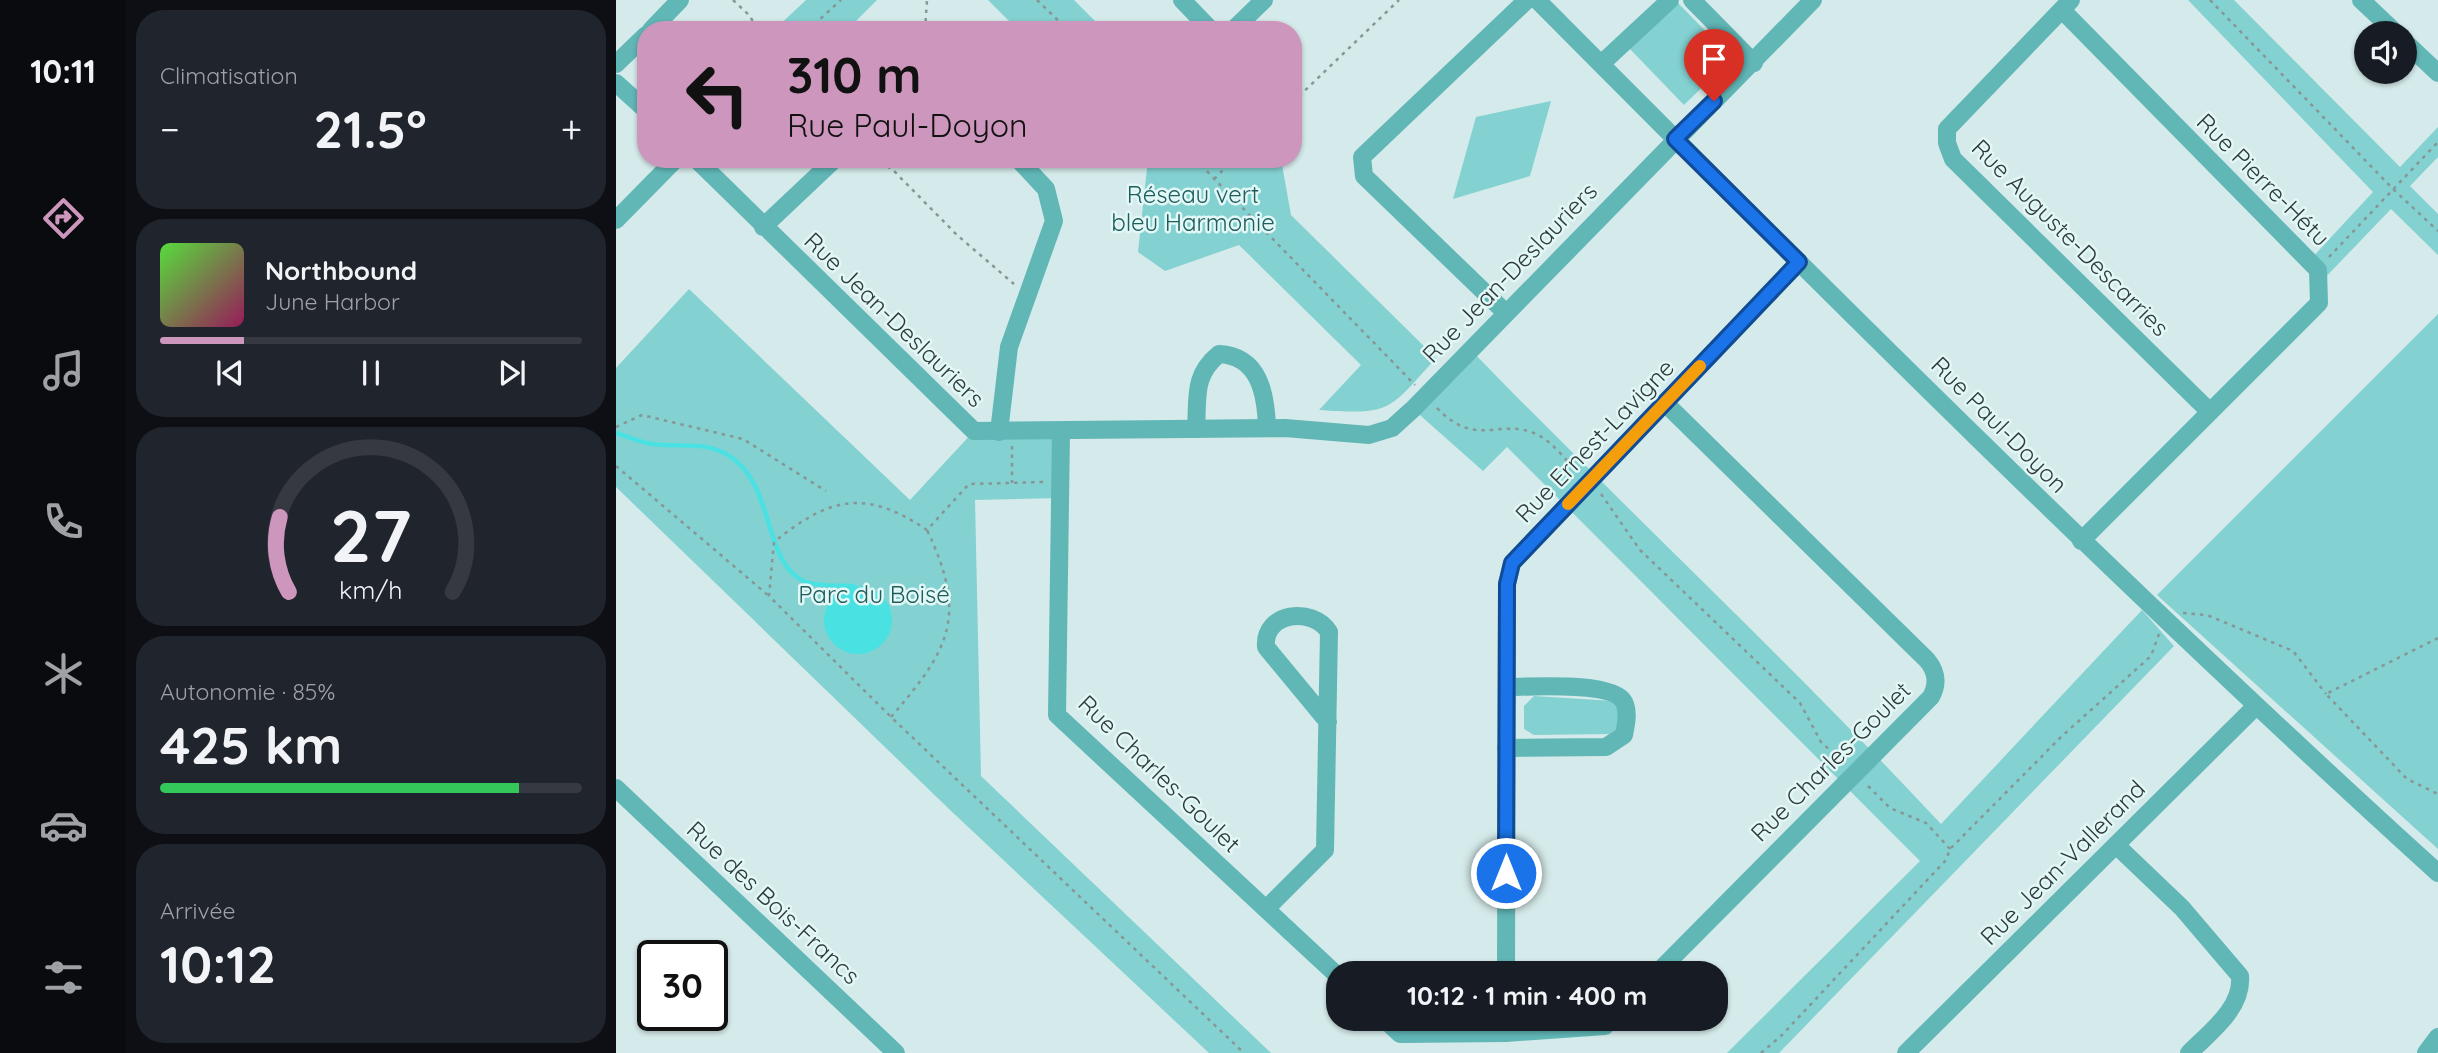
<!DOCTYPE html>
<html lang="fr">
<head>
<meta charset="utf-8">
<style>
	body { margin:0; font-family:Quicksand,sans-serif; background:#20242c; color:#f1f3f6; height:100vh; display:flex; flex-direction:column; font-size:26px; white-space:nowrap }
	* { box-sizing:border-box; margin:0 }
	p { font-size:23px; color:#9ea1a6 }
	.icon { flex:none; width:38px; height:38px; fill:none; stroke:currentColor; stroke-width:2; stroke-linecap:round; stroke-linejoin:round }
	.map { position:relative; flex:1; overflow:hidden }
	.drawer { display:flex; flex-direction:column; gap:10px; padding:10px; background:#0d0f14; width:490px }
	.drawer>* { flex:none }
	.guide { position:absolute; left:21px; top:21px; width:665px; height:147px; border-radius:28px; box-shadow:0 2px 5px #0004; background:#cd96bc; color:#111; overflow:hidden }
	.buttons { position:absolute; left:1738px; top:21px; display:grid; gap:14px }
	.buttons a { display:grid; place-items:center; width:63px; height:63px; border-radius:50%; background:#171b24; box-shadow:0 2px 5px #0004; font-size:35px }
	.speed { position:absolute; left:21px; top:940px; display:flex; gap:14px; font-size:35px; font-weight:700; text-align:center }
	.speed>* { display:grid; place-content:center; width:91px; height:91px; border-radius:50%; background:#171b24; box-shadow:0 2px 5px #0004; line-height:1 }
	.speed .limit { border:4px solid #111; border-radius:10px; background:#fff; color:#111 }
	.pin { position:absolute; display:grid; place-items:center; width:60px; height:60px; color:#fff; margin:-72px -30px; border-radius:50% 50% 50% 0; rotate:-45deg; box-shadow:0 0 7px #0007 }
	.pin .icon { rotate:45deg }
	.me { position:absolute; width:77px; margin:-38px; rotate:0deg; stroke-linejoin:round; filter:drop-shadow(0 0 5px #0008) }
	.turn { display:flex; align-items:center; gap:24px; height:147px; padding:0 35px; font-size:32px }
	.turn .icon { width:91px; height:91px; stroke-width:2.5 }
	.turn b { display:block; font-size:49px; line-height:60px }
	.big { font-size:52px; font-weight:800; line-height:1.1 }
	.drawer .card { flex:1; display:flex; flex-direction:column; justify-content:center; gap:10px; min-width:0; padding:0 24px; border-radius:28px; background:#20242c }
	.drawer .dial { align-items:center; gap:0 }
	.dial svg { height:182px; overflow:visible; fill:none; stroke:#363941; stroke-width:7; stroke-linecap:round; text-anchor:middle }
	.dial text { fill:#f1f3f6; stroke:none }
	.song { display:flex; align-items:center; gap:21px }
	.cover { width:84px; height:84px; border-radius:10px; background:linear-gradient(135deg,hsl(110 70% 55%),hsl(330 70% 35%)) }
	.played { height:7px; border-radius:4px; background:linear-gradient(90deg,#cd96bc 20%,#363941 20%) }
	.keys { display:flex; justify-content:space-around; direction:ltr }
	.heat { display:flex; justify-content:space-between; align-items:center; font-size:38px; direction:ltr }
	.charge { height:10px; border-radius:5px; background:linear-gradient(90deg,#34c759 85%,#363941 0) }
	.trip { position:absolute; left:710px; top:961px; width:402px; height:70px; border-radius:28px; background:#171b24; box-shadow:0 2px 5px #0004; font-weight:800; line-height:70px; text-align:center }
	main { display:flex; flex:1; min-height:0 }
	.menu { display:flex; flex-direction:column; width:126px; justify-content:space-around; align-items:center; background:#090b0e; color:#9ea1a6 }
	.menu .icon { width:49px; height:49px }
	.menu .current { color:#cd96bc }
	.menu b { font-size:32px; color:#f1f3f6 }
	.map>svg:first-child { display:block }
	.green { fill:#84d1d1 }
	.water { fill:#4ae1e2 }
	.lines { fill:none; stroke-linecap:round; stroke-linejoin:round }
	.stream { stroke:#4ae1e2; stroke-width:4.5 }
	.path { stroke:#879696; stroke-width:2.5; stroke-dasharray:3.5 5; stroke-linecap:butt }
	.street { stroke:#61b6b6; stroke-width:18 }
	.route-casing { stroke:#114b97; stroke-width:18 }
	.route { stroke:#1a73e8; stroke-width:12 }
	.slow { stroke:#f59e0b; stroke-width:12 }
	.labels { text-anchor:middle; stroke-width:5; stroke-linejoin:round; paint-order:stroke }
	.street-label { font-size:24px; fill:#313a3a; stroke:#e2f8f7 }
	.park-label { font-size:24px; fill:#1f5d5d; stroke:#e2f8f7 }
</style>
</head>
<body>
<main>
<nav class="menu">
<b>10:11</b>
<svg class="icon current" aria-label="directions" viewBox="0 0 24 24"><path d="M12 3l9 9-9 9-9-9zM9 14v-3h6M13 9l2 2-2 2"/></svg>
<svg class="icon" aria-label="music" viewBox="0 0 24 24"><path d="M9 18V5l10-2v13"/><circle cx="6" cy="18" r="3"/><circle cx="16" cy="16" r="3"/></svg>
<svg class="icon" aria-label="phone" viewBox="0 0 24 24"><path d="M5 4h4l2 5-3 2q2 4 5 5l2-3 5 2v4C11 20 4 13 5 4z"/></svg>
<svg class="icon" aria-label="climate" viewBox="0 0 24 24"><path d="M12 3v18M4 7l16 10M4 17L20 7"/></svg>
<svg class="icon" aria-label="car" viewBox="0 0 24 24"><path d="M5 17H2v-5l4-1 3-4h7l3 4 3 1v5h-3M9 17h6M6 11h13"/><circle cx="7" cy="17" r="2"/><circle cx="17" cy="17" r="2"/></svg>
<svg class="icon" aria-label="filters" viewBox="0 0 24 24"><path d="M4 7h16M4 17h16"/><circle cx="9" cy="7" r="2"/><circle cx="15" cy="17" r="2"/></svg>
</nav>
<section class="drawer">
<div class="card"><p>Climatisation</p>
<div class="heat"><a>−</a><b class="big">21.5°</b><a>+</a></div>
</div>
<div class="card">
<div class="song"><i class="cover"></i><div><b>Northbound</b><p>June Harbor</p></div></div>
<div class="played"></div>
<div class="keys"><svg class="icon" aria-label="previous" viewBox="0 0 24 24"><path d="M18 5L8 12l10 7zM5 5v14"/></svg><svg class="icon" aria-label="pause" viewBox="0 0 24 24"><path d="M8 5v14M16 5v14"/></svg><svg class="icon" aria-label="next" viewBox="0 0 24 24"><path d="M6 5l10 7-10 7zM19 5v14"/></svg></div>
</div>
<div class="card dial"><svg viewBox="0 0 100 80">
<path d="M14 69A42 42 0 1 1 86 69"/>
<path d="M14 69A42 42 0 0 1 10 36" stroke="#cd96bc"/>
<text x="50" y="56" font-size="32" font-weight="700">27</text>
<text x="50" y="72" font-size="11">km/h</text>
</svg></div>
<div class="card"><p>Autonomie · 85%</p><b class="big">425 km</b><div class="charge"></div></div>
<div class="card"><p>Arrivée</p><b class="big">10:12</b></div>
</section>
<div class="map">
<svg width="1822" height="1053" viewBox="0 0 1822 1053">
	<rect width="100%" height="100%" fill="#d5eaea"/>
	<!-- green -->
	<g class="green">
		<polygon points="190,0 261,0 231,30 158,30"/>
		<polygon points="372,0 458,0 488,30 402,30"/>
		<polygon points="1572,0 1618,0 1784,167 1822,127 1822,157 1794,186 1822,214 1822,255 1775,209 1702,285 1693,261 1757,192"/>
		<polygon points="1060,1 1116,58 1068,105 1013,48"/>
		<polygon points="935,101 914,176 837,199 860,117"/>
		<path d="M532,159h133l10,56 145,143c-48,53 -44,57 -117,52l42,-45 -122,-120 -74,26 -27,-19z"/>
		<polygon points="73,289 294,500 358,431 445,432 444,498 359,500 365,776 655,1053 593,1053 333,809 0,487 0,368"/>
		<polygon points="1822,314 1822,849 1541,595"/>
		<path d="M854,349c155,160 319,312 471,475l201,-214 32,36 -395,407h-52l193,-192 -413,-414 -24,24 -70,-62z"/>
		<polygon points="918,696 998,701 1003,708 1004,727 993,734 918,735 908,729 908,706"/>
	</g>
	<!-- water -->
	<circle class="water" cx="242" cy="620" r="34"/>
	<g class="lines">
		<!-- stream -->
		<path class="stream" d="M0,433c12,4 24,9 36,11 27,4 54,-4 79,13 45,31 32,109 75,125 14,5 33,3 48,4"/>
		<!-- path -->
		<g class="path">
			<polyline points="117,0 134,16 141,30"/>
			<polyline points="421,0 452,30"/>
			<polyline points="1594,0 1777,189 1822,231"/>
			<polyline points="192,30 225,0"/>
			<polyline points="309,30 311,0"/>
			<polyline points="677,102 783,0"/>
			<polyline points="256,159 276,169 341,235 398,284"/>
			<polyline points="579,159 799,385"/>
			<polyline points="598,179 618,159"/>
			<polyline points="1713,257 1822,142"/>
			<path d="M821,408c40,42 64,8 101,27 15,7 28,26 40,37"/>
			<polyline points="0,427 26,415 127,439 210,491"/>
			<polyline points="396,446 396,483"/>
			<polyline points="0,466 153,596"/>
			<path d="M427,482l-74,2 -42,46c-61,-41 -96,-34 -153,12l-5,54 122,121 353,336"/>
			<polyline points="985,494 1024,550 1184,703 1205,742 1227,762"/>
			<polyline points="1567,613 1591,615 1677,651 1710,694"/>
			<polyline points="1822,638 1710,694 1791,779 1822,794"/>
			<path d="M275,717c59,-68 77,-101 36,-187"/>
			<polyline points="1252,786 1274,808 1310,823 1334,849"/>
			<polyline points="1145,1053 1166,1035 1330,860 1334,849 1445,737 1535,656 1543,634"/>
		</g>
		<!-- street -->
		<g class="street">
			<polyline points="566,0 595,30"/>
			<path d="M921,0c295,297 591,592 901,873"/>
			<polyline points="1076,0 1138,63"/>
			<polyline points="1455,0 1331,129 1331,143 1337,159 1594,412"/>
			<polyline points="1745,0 1780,33"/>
			<polyline points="1446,10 1702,270 1703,303 1465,541"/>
			<polyline points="35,30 64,0"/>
			<polyline points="617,30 648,0"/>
			<polyline points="1788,41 1822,73"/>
			<polyline points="0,64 30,35"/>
			<polyline points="985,64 1054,0"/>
			<polyline points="0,83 30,110"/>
			<polyline points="80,159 358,431 669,428 753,435 776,428 797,409 1197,0"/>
			<polyline points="0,220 60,159"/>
			<polyline points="147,227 219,159"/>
			<polyline points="890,313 748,176 746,157 911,0"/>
			<path d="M580,429c2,-32 -3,-54 23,-75 41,2 47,41 48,74"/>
			<polyline points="383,432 393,347 438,221 430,189 402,159"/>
			<polyline points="445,432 441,715 723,977"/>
			<path d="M890,748l100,-1 18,-12c2,-10 5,-23 0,-33 -11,-21 -94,-15 -117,-15"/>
			<polyline points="0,788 280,1053"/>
			<path d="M1500,845l66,63 58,68c3,32 -30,56 -51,77"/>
			<path d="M650,909l59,-59 4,-218c-16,-26 -66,-20 -63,15l62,75"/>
			<polyline points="890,973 891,584 896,563 1183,262"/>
			<path d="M1041,973l274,-276c7,-13 6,-25 -4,-37l-262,-257"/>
			<polyline points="767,1018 784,1034 890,1033 989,1026 996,1018"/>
			<polyline points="1290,1053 1639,707"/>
			<polyline points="1810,1053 1822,1037"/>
		</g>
	</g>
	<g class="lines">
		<!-- route casing -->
		<g class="route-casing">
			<polyline id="route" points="890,873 891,584 896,563 1183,262 1059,139 1098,101"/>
		</g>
		<!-- route -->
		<use href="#route" class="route"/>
		<!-- slow -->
		<polyline class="slow" points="952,504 1084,366"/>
	</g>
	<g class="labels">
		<!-- street labels -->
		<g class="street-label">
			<text transform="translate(1647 180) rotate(45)" y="8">Rue Pierre-Hétu</text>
			<text transform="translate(1454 238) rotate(45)" y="8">Rue Auguste-Descarries</text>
			<text transform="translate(894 273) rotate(-46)" y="8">Rue Jean-Deslauriers</text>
			<text transform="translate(278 320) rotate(44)" y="8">Rue Jean-Deslauriers</text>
			<text transform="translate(1383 425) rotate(45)" y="8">Rue Paul-Doyon</text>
			<text transform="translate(979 441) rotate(-46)" y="8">Rue Ernest-Lavigne</text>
			<text transform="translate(1215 762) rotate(-45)" y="8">Rue Charles-Goulet</text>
			<text transform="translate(543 774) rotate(44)" y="8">Rue Charles-Goulet</text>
			<text transform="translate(1447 863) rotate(-45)" y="8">Rue Jean-Vallerand</text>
			<text transform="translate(157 903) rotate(43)" y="8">Rue des Bois-Francs</text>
		</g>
		<!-- park labels -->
		<g class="park-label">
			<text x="577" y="203">Réseau vert<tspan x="577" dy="28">bleu Harmonie</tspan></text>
			<text x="258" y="603">Parc du Boisé</text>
		</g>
	</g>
</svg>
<div class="buttons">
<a><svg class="icon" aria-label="sound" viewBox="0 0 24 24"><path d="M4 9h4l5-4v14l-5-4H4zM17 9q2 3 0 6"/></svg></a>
</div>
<div class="speed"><div class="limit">30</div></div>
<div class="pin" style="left:1098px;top:101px;background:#d93025"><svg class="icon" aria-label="arrive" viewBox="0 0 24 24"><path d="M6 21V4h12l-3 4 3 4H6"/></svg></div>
<svg class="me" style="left:890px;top:873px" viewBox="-20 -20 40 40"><circle r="17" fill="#1a73e8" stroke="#fff" stroke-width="3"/><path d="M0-11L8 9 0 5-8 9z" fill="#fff"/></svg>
<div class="trip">10:12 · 1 min · 400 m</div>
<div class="guide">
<div class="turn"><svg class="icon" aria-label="left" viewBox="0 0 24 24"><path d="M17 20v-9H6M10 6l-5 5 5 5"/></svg><div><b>310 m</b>Rue Paul-Doyon</div></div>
</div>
</div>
</main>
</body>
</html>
